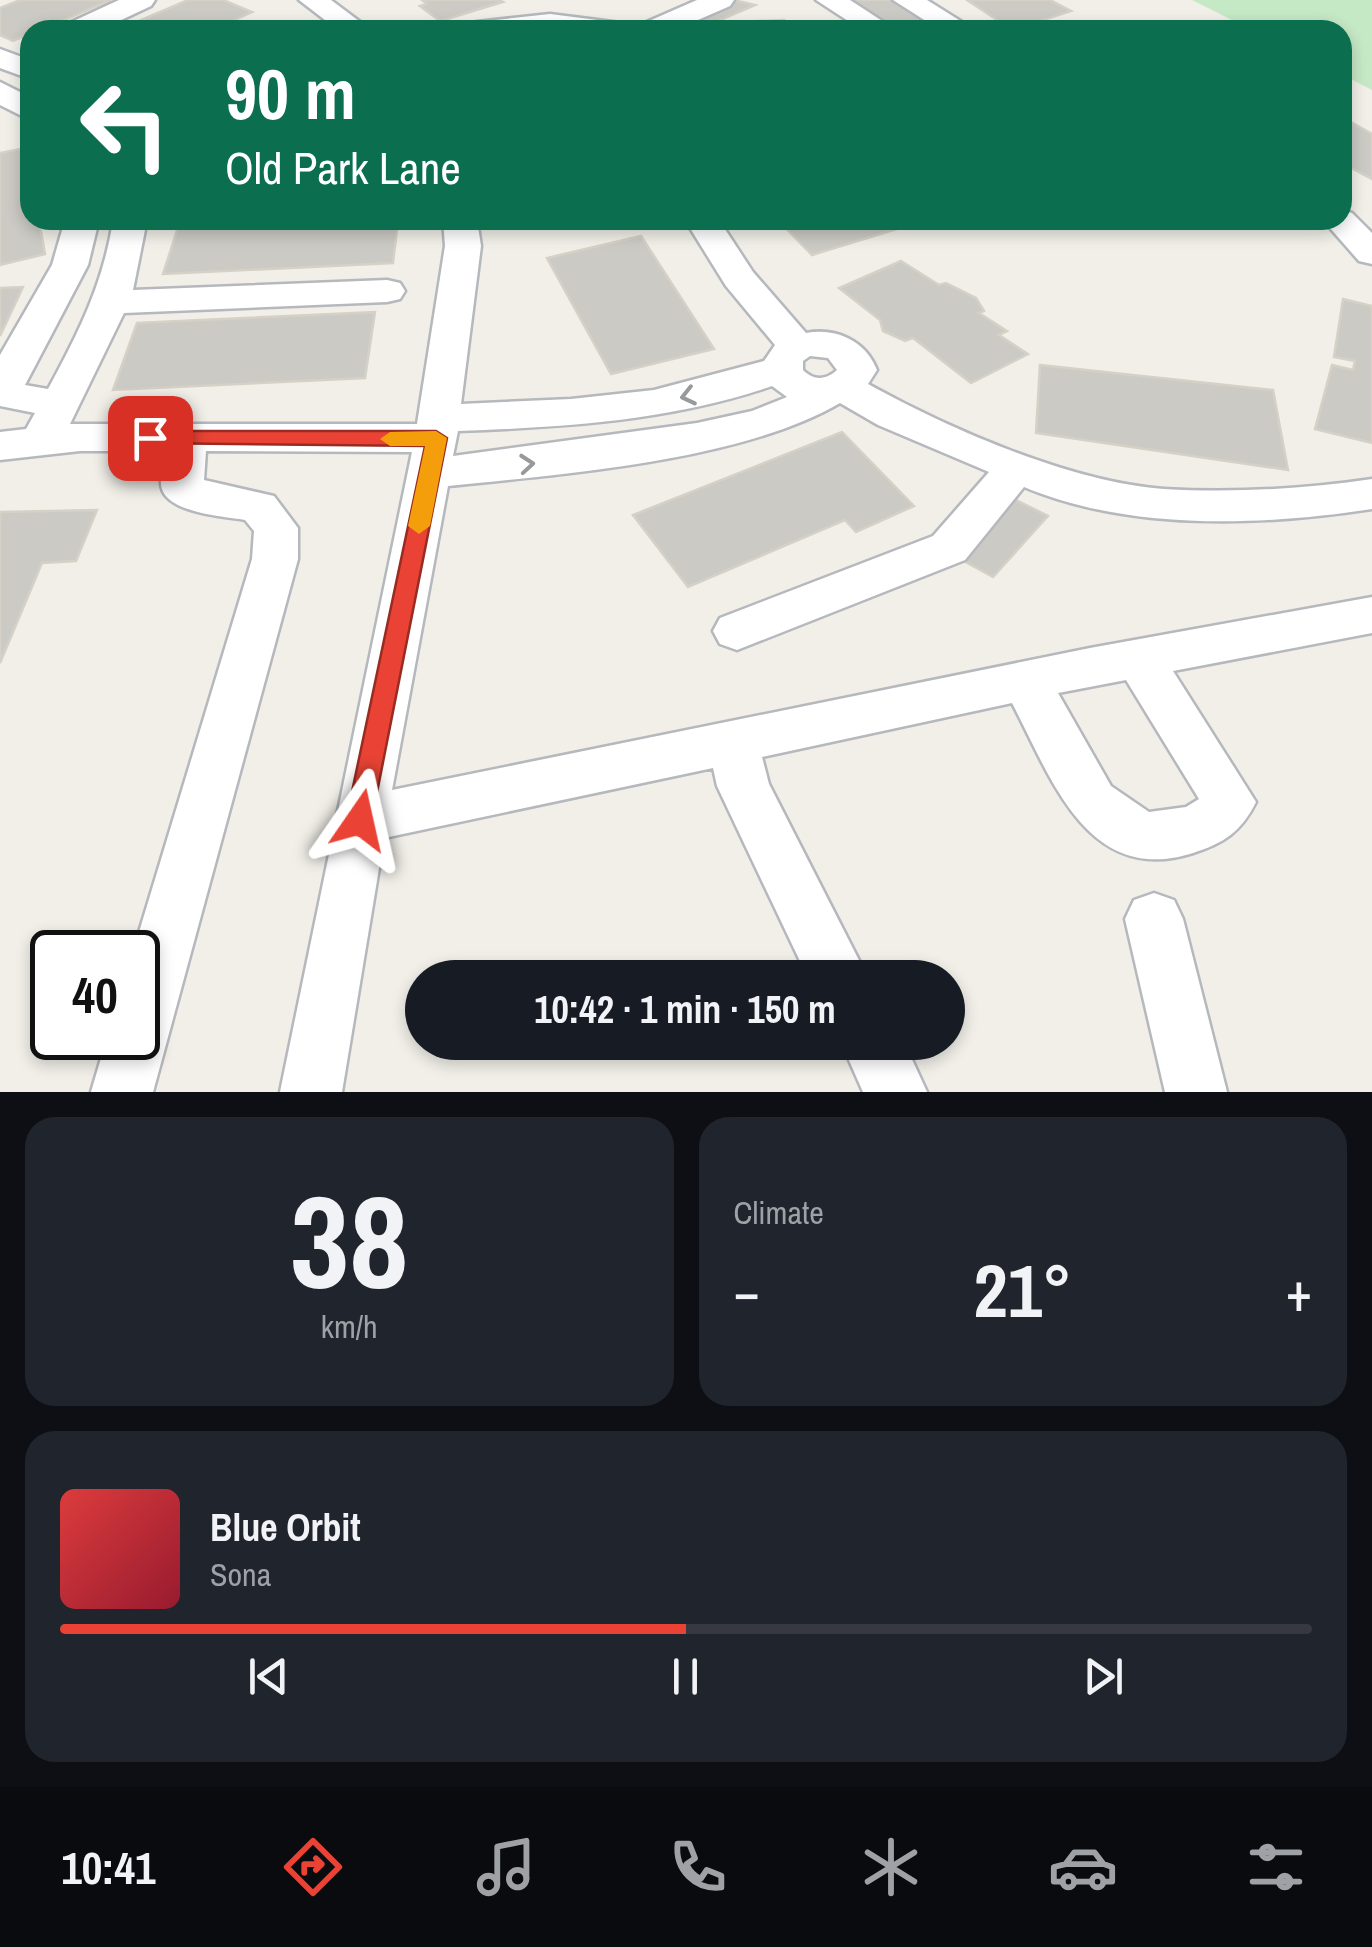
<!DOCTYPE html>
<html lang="en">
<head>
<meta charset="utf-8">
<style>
	body { margin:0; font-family:"Archivo Narrow",sans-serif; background:#20242c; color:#f1f3f6; height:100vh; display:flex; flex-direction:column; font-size:38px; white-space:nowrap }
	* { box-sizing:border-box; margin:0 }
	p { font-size:32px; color:#9ea1a6 }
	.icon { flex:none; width:55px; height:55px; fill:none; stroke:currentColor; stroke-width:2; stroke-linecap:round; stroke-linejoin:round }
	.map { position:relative; height:1092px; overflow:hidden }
	.side { display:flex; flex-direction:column; gap:25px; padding:25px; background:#0d0f14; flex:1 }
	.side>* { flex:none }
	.guide { position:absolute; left:20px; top:20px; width:1332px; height:210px; border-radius:30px; box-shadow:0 5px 15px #0003; background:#0b6e4f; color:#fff; overflow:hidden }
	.speed { position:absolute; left:30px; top:930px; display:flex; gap:20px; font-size:50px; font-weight:700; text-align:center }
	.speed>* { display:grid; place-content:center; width:130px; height:130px; border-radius:50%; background:#171b24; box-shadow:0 5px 15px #0003; line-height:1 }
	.speed .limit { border:5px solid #111; border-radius:15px; background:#fff; color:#111 }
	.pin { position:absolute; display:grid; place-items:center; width:85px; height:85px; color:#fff; margin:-42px; border-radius:20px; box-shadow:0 5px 15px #0006 }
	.me { position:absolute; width:110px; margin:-55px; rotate:11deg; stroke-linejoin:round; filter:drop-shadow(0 0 8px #0008) }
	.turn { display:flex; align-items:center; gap:35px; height:210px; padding:0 40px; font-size:45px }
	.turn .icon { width:130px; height:130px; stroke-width:2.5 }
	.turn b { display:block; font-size:70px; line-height:85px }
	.big { font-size:75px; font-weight:700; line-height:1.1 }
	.side .widget { flex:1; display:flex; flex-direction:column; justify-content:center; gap:15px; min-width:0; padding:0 35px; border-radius:30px; background:#20242c }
	.side .dial { align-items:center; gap:0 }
	.dial b { font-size:130px; line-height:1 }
	.song { display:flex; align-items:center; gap:30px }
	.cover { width:120px; height:120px; border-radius:15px; background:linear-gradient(135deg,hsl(0 70% 55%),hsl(350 70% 35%)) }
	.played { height:10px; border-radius:5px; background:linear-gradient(90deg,#ea4335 50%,#363941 50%) }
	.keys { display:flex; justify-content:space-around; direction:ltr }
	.heat { display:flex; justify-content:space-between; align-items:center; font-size:55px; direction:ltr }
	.side .tiles { flex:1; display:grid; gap:25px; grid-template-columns:1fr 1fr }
	.widget:last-child { grid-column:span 2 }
	.trip { position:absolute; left:405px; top:960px; width:560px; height:100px; border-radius:50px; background:#171b24; box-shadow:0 5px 15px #0003; font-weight:700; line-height:100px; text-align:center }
	.tab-bar { display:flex; height:160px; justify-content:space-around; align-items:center; background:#090b0e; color:#9ea1a6 }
	.tab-bar .icon { width:70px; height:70px }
	.tab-bar .active { color:#ea4335 }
	.tab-bar b { font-size:45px; color:#f1f3f6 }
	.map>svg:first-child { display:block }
	.green { fill:#c5e8c5 }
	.building { fill:#cccac5; stroke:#d6d1c6; stroke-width:2.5 }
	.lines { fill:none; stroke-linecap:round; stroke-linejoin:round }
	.minor-casing { stroke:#b5b8bc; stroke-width:5 }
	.minor { fill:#fff; fill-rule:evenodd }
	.oneway { stroke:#979a9d }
	.route { fill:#ea4335; stroke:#982c22; stroke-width:2.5 }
	.slow { fill:#f59e0b }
</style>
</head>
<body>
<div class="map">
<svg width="1372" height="1092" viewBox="0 0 1372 1092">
	<rect width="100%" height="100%" fill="#f1efe8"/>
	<!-- green -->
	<polygon class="green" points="1192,0 1372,0 1372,90 1343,75 1342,30 1252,30"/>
	<!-- building -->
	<g class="building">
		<polygon points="20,0 111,0 40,30 30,30 30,34 13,41 0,35 0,8"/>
		<polygon points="188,0 223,0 252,12 212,30 118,30"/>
		<polygon points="422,0 499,0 503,2 440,21 420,6 427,4"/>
		<polygon points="734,0 755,5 713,23 784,20 788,30 715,30 714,24 686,30 676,25"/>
		<polygon points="845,0 897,0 939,25 922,30 892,30"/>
		<polygon points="967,0 1050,0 1071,11 1012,30"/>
		<polygon points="1342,117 1372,134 1372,179 1342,163"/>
		<polygon points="26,148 30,220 39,220 45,254 0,265 0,153"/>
		<polygon points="398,220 393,263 163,274 180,221"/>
		<polygon points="778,220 926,220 812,255"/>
		<polygon points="641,236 714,349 611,374 547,258"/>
		<polygon points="901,261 939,285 946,283 976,298 984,311 979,313 1007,331 999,335 1028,354 971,383 913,338 905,341 883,331 880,320 839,288"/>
		<polygon points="23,287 0,336 0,288"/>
		<polygon points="1343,299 1372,306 1372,443 1315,429 1332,365 1353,370 1355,361 1334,357"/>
		<polygon points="375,312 365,378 113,390 137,323"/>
		<polygon points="1040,365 1273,390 1288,470 1036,433"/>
		<polygon points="842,432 914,506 856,532 845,520 688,587 633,515"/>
		<polygon points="1016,500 1048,516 993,577 960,559"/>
		<polygon points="97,510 76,561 42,563 0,663 0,512"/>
	</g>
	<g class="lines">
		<!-- minor casing -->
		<g class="minor-casing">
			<g id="minor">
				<polygon points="119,0 155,0 151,6 100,30 63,30 67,24"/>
				<polygon points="299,0 331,0 371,30 338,30"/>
				<polygon points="697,0 734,0 730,6 675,30 638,30 642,24"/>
				<polygon points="816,0 850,0 896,30 862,30"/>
				<polygon points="893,0 927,0 975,30 940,30"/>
				<polygon points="550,14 613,22 623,24 627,30 463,30 467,24 477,22"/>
				<polygon points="0,49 30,60 30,79 0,68"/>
				<polygon points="0,82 30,97 30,120 0,105"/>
				<polygon points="1342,210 1352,213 1372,233 1372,264 1359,261 1323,220 1342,220"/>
				<path d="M65,220h34l-11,45 -63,120 23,4c30,-55 56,-107 65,-169h34l-14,70 254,-10 13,3 5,8 -5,8 -13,3 -263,11 -54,111h347l28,-178 -2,-26h34l4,26 -20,158 110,-5 83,-9 110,-29 11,-16 -49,-59 -41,-66h34l34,52 53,61c30,-6 60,8 71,37l-9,14c81,45 203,98 296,105 69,4 140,0 208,-10v30c-110,17 -243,22 -348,-22l-59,73 -228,90 -17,-6 -7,-13 7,-13 213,-82 56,-64 -111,-47 -38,-22c-99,58 -277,71 -392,83l-56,304 698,-142 282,-51v36l-199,38 83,131c-15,30 -32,41 -63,51 -106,34 -142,-76 -181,-150l-250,54 7,27 99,194h-60l-91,-192 -4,-18 -329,70 -42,254h-62l132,-640 -206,-1 -2,29 70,16 24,32v31l-145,533h-62l16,-54h31v-86h-5l119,-393 2,-28 -9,-11c-22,-4 -82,-7 -84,-36 -1,-11 2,-23 3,-33h-84l-80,9v-28l26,-3 9,-16 -35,-7v-51l52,-90zM810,356l18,2 9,12c-11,10 -23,11 -34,0v-9zM772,386l15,11 -35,14 -55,12 -244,33 5,-25c107,-4 212,-10 314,-45zM1126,680l73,119 -13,8 -37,5 -38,-26 -53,-93z"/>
				<polygon points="1154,893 1174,900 1183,919 1227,1092 1165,1092 1125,919 1134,900"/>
				<polygon points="841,1042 904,1042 927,1092 863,1092"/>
			</g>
		</g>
		<!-- minor -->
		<use href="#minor" class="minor"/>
	</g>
	<!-- one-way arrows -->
	<defs><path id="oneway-chevron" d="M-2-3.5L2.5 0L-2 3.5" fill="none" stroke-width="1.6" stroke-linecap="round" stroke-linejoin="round" transform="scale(2.5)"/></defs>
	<g class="oneway">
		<use href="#oneway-chevron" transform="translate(688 396) rotate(167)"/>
		<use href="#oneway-chevron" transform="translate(527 464) rotate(-5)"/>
	</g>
	<!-- route -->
	<polygon class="route" points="150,431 436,431 447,438 370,828 360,832 350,828 346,820 425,446 143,443 140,438"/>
	<!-- slow -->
	<polygon class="slow" points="436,431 447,438 430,526 419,534 408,526 425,446 390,446 380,439 390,432"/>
</svg>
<div class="speed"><div class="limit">40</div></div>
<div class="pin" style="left:150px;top:438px;background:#d93025"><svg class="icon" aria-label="arrive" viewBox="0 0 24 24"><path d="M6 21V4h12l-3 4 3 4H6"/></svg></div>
<svg class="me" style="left:360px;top:820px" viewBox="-20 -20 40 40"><path d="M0-17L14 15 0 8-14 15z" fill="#ea4335" stroke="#fff" stroke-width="4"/></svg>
<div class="trip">10:42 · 1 min · 150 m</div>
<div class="guide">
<div class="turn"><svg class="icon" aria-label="left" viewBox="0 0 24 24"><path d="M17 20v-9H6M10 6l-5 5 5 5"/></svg><div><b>90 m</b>Old Park Lane</div></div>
</div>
</div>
<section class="side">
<div class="tiles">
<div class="widget dial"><b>38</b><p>km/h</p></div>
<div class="widget"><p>Climate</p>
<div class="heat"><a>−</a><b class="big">21°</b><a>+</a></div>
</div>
<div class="widget">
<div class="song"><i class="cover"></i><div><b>Blue Orbit</b><p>Sona</p></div></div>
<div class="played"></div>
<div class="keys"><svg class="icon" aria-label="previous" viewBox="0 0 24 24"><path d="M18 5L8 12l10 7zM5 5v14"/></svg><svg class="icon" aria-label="pause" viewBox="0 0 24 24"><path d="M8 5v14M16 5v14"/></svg><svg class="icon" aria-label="next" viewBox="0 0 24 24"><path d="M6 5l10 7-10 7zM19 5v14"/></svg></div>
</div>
</div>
</section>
<nav class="tab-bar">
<b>10:41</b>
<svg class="icon active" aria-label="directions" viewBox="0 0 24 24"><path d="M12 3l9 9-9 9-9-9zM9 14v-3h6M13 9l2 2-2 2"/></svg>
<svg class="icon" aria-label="music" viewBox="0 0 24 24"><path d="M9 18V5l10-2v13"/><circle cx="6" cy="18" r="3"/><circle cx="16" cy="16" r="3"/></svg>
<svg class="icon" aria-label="phone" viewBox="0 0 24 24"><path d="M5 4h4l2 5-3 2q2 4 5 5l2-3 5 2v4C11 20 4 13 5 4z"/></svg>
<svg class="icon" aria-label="climate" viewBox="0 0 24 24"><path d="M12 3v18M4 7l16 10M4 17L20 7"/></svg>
<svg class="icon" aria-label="car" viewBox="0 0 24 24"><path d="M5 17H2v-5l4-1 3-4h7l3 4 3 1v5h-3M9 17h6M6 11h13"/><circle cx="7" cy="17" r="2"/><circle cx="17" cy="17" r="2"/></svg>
<svg class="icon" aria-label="filters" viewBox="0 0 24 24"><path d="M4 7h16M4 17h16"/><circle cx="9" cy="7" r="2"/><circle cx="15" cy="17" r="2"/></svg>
</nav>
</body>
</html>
